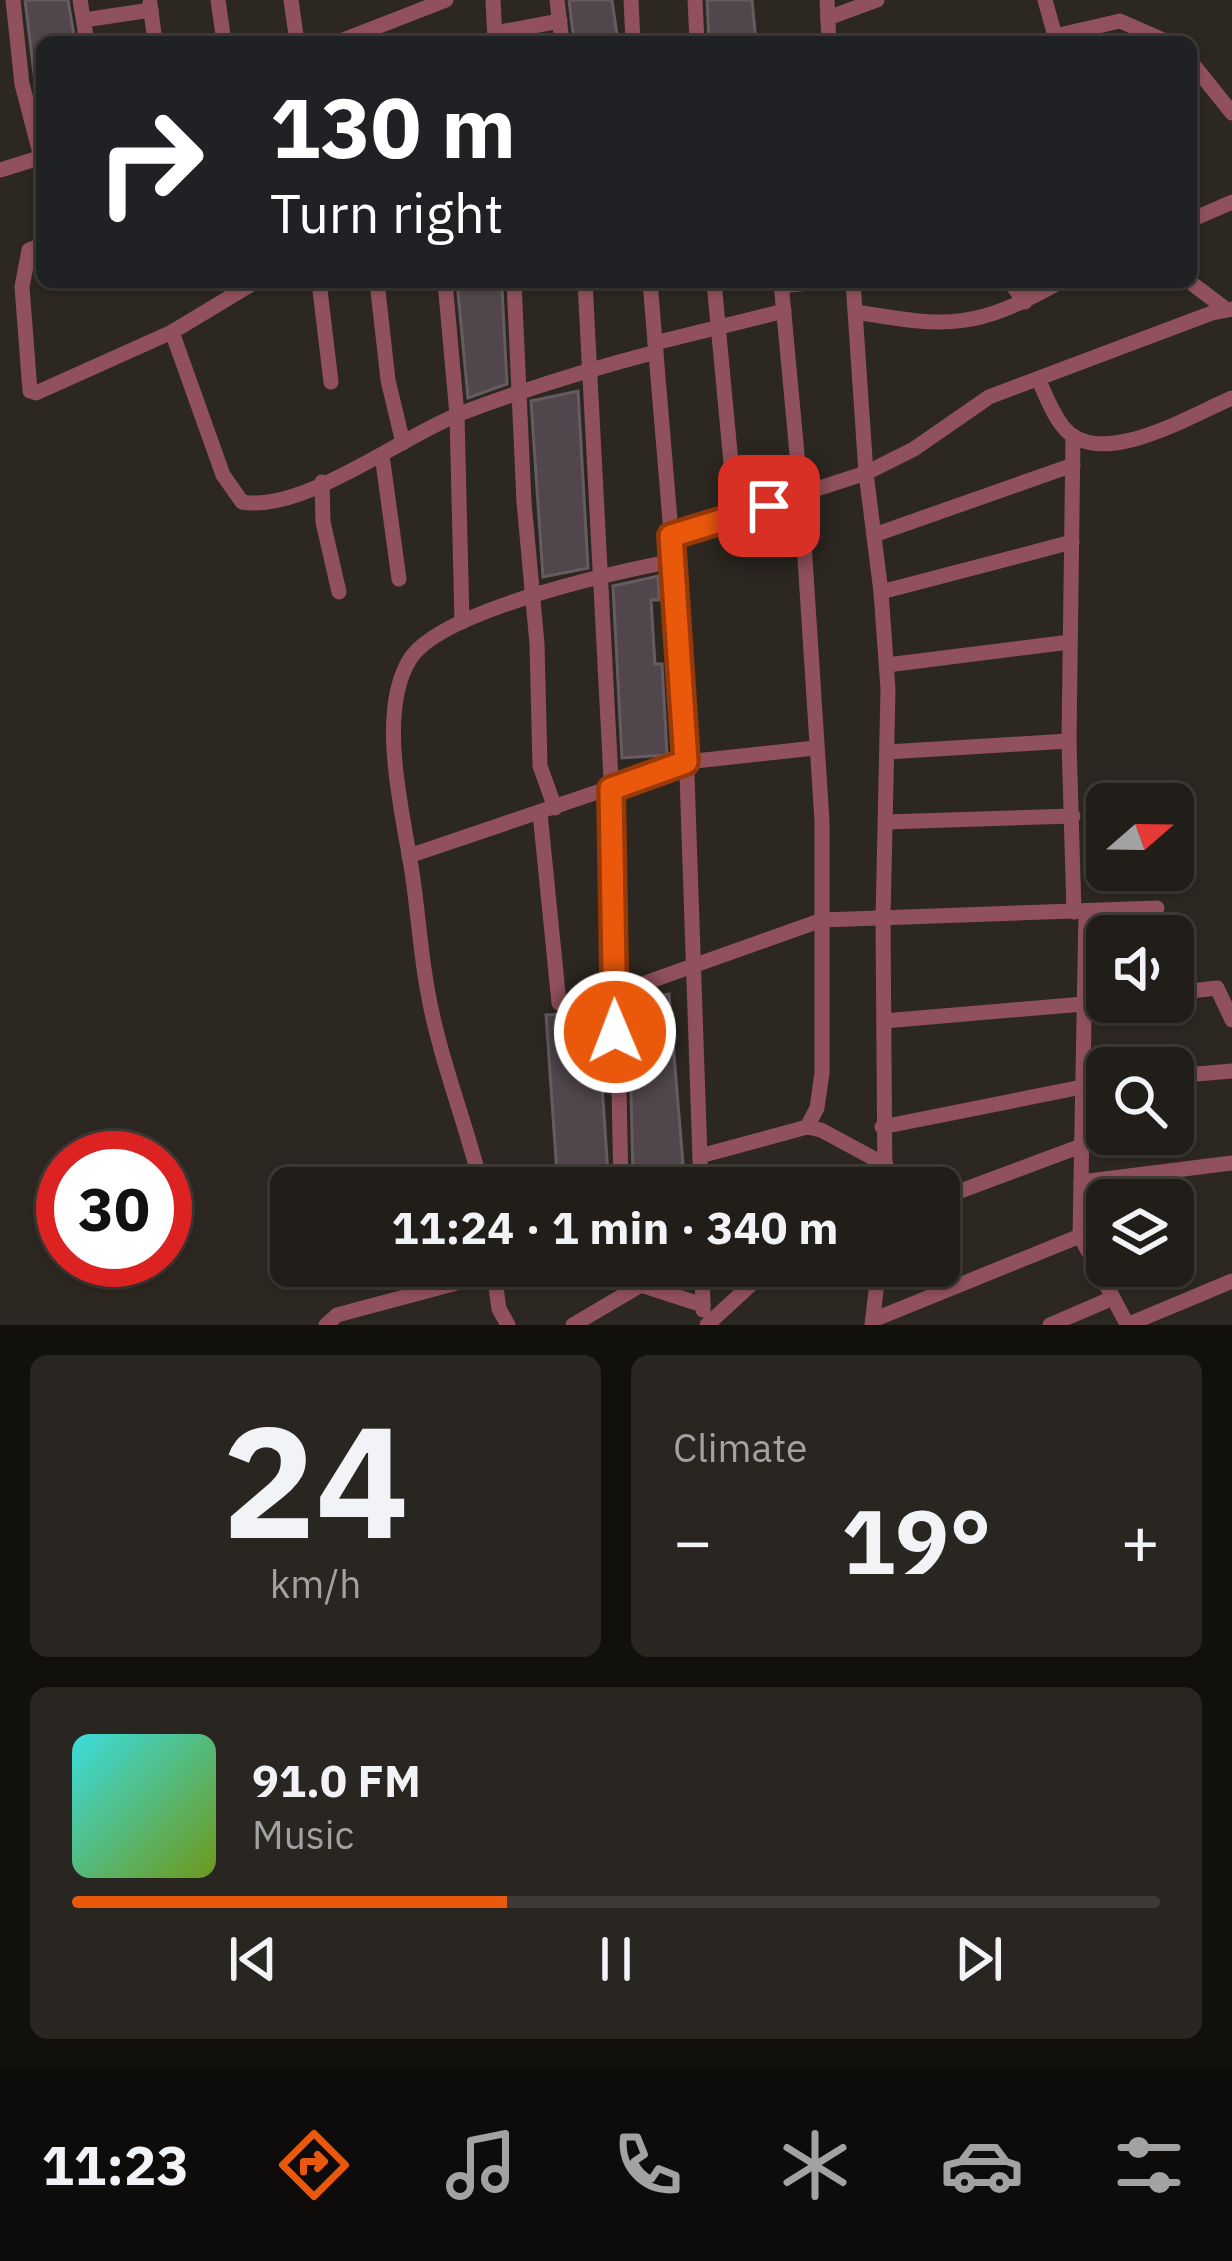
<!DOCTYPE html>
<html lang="en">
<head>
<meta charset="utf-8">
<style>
	body { margin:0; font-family:"IBM Plex Sans",sans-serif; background:#292621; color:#f1f3f6; height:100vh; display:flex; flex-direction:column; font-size:45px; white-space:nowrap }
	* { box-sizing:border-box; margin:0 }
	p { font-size:39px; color:#a2a2a2 }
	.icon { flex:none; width:66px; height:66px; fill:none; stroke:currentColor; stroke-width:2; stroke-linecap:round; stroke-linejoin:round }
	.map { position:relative; height:1325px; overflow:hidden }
	.drawer { display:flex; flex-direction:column; gap:30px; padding:30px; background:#12100d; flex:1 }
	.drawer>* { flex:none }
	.top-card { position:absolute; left:36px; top:36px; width:1161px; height:252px; border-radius:18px; box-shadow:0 3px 9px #0004,0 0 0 3px #3e3b37; background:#202124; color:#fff; overflow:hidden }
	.needle { width:78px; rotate:70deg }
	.buttons { position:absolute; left:1086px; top:783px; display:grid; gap:24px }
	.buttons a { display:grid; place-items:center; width:108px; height:108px; border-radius:18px; background:#211d18; box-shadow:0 3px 9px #0004,0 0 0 3px #3e3b37; font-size:60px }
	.speed { position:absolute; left:36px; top:1131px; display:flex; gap:24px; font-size:60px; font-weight:700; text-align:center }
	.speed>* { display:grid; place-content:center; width:156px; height:156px; border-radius:50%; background:#211d18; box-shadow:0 3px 9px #0004,0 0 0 3px #3e3b37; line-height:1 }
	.speed .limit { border:18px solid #d22; background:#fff; color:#111 }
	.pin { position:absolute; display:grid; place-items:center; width:102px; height:102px; color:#fff; margin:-51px; border-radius:24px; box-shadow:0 6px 18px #0006 }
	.me { position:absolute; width:132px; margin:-66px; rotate:359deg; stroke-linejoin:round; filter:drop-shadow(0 0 9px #0008) }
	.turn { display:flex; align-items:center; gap:42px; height:252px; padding:0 36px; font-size:54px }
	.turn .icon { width:156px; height:156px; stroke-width:2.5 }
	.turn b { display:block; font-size:84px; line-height:102px }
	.big { font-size:90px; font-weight:800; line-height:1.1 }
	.drawer .tile { flex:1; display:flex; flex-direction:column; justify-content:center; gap:18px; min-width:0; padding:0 42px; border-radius:18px; background:#292621 }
	.drawer .dial { align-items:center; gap:0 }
	.dial b { font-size:156px; line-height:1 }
	.song { display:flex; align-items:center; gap:36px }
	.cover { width:144px; height:144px; border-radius:18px; background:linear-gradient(135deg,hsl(180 70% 55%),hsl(80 70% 35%)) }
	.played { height:12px; border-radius:6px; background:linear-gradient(90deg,#ea580c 40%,#3e3b37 40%) }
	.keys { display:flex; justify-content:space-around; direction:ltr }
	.heat { display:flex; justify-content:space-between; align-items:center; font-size:66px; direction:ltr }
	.drawer .tiles { flex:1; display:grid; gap:30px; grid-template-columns:1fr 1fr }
	.tile:last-child { grid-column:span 2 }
	.trip { position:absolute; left:270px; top:1167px; width:690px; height:120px; border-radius:18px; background:#211d18; box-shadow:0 3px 9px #0004,0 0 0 3px #3e3b37; font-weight:800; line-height:120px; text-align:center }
	.dock { display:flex; height:192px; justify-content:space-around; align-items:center; background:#0d0c0a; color:#a2a2a2 }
	.dock .icon { width:84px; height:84px }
	.dock .active { color:#ea580c }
	.dock b { font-size:54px; color:#f1f3f6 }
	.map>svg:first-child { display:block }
	.building { fill:#50464b; stroke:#665b61; stroke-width:3 }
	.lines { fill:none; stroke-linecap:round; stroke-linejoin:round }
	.minor { stroke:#90515c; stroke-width:15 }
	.route-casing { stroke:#983908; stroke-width:30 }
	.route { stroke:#ea580c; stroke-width:21 }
</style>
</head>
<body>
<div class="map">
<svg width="1232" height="1325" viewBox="0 0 1232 1325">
	<rect width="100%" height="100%" fill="#2c2720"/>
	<!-- building -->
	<g class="building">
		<polygon points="25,0 68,0 75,42 42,42 42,90 36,90"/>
		<polygon points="569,0 612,0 618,42 574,42"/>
		<polygon points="707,0 752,0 756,42 709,42"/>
		<polygon points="457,282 501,282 502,289 507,384 468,398"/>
		<polygon points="578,391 588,568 543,577 531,401"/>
		<polygon points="658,576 659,600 651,600 655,664 662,664 667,755 622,758 613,586"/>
		<polygon points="669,994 683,1164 633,1179 629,1001"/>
		<polygon points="597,1012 609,1188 558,1188 546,1015"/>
	</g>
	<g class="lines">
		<!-- minor -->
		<g class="minor">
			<polyline points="13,0 22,84 41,157"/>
			<polyline points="80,0 87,42"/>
			<polyline points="218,0 224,42"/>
			<polyline points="291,0 297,42"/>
			<polyline points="493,0 495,39"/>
			<polyline points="557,0 562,42"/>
			<polyline points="631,0 633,42"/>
			<polyline points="695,0 697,42"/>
			<polyline points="827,0 829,42"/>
			<polyline points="1045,0 1055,36 1120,21 1168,42"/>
			<polyline points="150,3 155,42"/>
			<polyline points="828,18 877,0"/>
			<polyline points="84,20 151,10"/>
			<polyline points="495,33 560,21"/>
			<polyline points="338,42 446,0"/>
			<polyline points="1191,62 1232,113"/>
			<polyline points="0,170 42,157"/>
			<polyline points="1191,220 1232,202"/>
			<polyline points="42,245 29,250 22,287 30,391 36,393 172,332"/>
			<polyline points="199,282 205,282"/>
			<path d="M255,282l-83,50 51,143 19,27c62,11 161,-67 220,-89 63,-24 129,-44 194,-61"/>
			<polyline points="319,282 331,382"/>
			<polyline points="377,282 388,380 403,443"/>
			<polyline points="445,282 457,415 462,622"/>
			<polyline points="514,282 524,502 537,644 540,766 555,808"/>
			<polyline points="585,282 614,836 621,1188"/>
			<polyline points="650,282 684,687 701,1188"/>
			<polyline points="714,282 736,516"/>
			<polyline points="781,282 801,497 822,821 822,1073 817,1108 807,1127"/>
			<polyline points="853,282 866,473 881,592 888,689 883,919 885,1188"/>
			<polyline points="1010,282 1025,302"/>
			<polyline points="1190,282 1227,310"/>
			<polyline points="781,286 817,282"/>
			<path d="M856,312c94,16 120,17 204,-30"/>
			<polyline points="655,343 784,311"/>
			<path d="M1038,379c8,16 15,37 27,50 37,41 126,-14 167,-31"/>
			<polyline points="1073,436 1069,741 1074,912"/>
			<polyline points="382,455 399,579"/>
			<polyline points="322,482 323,522 339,592"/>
			<polyline points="874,535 1073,465"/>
			<polyline points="671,536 866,473 914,449 989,397 1212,313 1232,309"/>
			<polyline points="881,592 1072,542"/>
			<polyline points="887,665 1070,642"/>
			<polyline points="887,752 1069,741"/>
			<polyline points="540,813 559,1003 614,994 822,920 1157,908"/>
			<polyline points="886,822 1073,816"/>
			<polyline points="409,856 686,762 815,748"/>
			<polyline points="1086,911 1080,1236 1127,1324"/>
			<polyline points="1173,993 1217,988 1232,1020"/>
			<polyline points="884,1021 1107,1002"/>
			<polyline points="1173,1076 1232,1071"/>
			<polyline points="882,1127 1107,1082"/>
			<polyline points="700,1156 807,1127 821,1130 886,1165"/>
			<polyline points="1081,1182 1232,1163"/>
			<path d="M482,1188c-16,-65 -42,-128 -54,-195 -8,-42 -10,-85 -17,-127 -9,-57 -34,-154 -1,-207 31,-49 206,-87 263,-98"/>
			<polyline points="646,1188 700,1171"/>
			<polyline points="939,1199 1081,1146"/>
			<polyline points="493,1266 499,1309 508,1325"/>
			<polyline points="702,1266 703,1310"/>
			<polyline points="873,1320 1080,1236"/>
			<polyline points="326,1325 337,1315 494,1273 506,1266"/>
			<polyline points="573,1325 641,1285 703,1305"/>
			<polyline points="707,1325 771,1266"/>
			<polyline points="872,1325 879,1266"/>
			<polyline points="1050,1325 1113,1298"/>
			<polyline points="1127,1325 1232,1281"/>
		</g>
	</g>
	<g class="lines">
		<!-- route casing -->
		<g class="route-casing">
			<polyline id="route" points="615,1032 611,789 686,762 671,536 769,506"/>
		</g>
		<!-- route -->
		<use href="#route" class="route"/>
	</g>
</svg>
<div class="buttons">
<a><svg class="needle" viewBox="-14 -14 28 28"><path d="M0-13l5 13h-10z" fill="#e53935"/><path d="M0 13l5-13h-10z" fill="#a2a2a2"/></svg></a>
<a><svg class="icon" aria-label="sound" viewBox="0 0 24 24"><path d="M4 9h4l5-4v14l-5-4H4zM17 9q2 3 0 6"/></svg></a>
<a><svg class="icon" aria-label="search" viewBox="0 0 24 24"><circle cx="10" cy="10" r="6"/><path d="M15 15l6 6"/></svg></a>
<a><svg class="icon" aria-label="layers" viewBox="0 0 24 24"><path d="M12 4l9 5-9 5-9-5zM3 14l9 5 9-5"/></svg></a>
</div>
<div class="speed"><div class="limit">30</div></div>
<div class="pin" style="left:769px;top:506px;background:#d93025"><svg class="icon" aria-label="arrive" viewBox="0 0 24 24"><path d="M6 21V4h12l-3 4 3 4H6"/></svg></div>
<svg class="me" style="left:615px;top:1032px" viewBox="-20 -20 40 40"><circle r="17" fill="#ea580c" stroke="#fff" stroke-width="3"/><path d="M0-11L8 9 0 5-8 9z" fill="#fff"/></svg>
<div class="trip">11:24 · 1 min · 340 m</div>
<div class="top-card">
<div class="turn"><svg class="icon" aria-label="right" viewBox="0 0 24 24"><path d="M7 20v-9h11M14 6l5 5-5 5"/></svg><div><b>130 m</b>Turn right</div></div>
</div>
</div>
<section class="drawer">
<div class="tiles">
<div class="tile dial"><b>24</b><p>km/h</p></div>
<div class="tile"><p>Climate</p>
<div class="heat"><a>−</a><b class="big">19°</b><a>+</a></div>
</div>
<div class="tile">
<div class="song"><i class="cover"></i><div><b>91.0 FM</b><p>Music</p></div></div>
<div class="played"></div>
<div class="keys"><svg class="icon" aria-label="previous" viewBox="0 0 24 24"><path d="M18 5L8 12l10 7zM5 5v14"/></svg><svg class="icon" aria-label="pause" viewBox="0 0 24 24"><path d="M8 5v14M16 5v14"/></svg><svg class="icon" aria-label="next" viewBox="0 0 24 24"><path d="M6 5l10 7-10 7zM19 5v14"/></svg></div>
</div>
</div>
</section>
<nav class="dock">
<b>11:23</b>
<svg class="icon active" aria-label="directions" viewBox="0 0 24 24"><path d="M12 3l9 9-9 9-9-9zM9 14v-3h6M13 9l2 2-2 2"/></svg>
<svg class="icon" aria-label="music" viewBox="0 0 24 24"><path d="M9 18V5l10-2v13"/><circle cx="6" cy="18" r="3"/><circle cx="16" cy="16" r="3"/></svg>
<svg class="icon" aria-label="phone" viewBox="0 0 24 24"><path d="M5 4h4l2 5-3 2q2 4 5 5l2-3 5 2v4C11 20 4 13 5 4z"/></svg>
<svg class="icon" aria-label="climate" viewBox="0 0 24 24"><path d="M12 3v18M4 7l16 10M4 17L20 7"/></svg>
<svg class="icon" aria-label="car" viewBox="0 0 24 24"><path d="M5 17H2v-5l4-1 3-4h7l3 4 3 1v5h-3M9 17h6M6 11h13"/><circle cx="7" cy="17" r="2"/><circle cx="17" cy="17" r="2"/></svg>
<svg class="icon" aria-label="filters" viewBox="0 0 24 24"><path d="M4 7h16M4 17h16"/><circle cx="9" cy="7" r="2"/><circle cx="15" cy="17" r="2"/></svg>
</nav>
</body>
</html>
